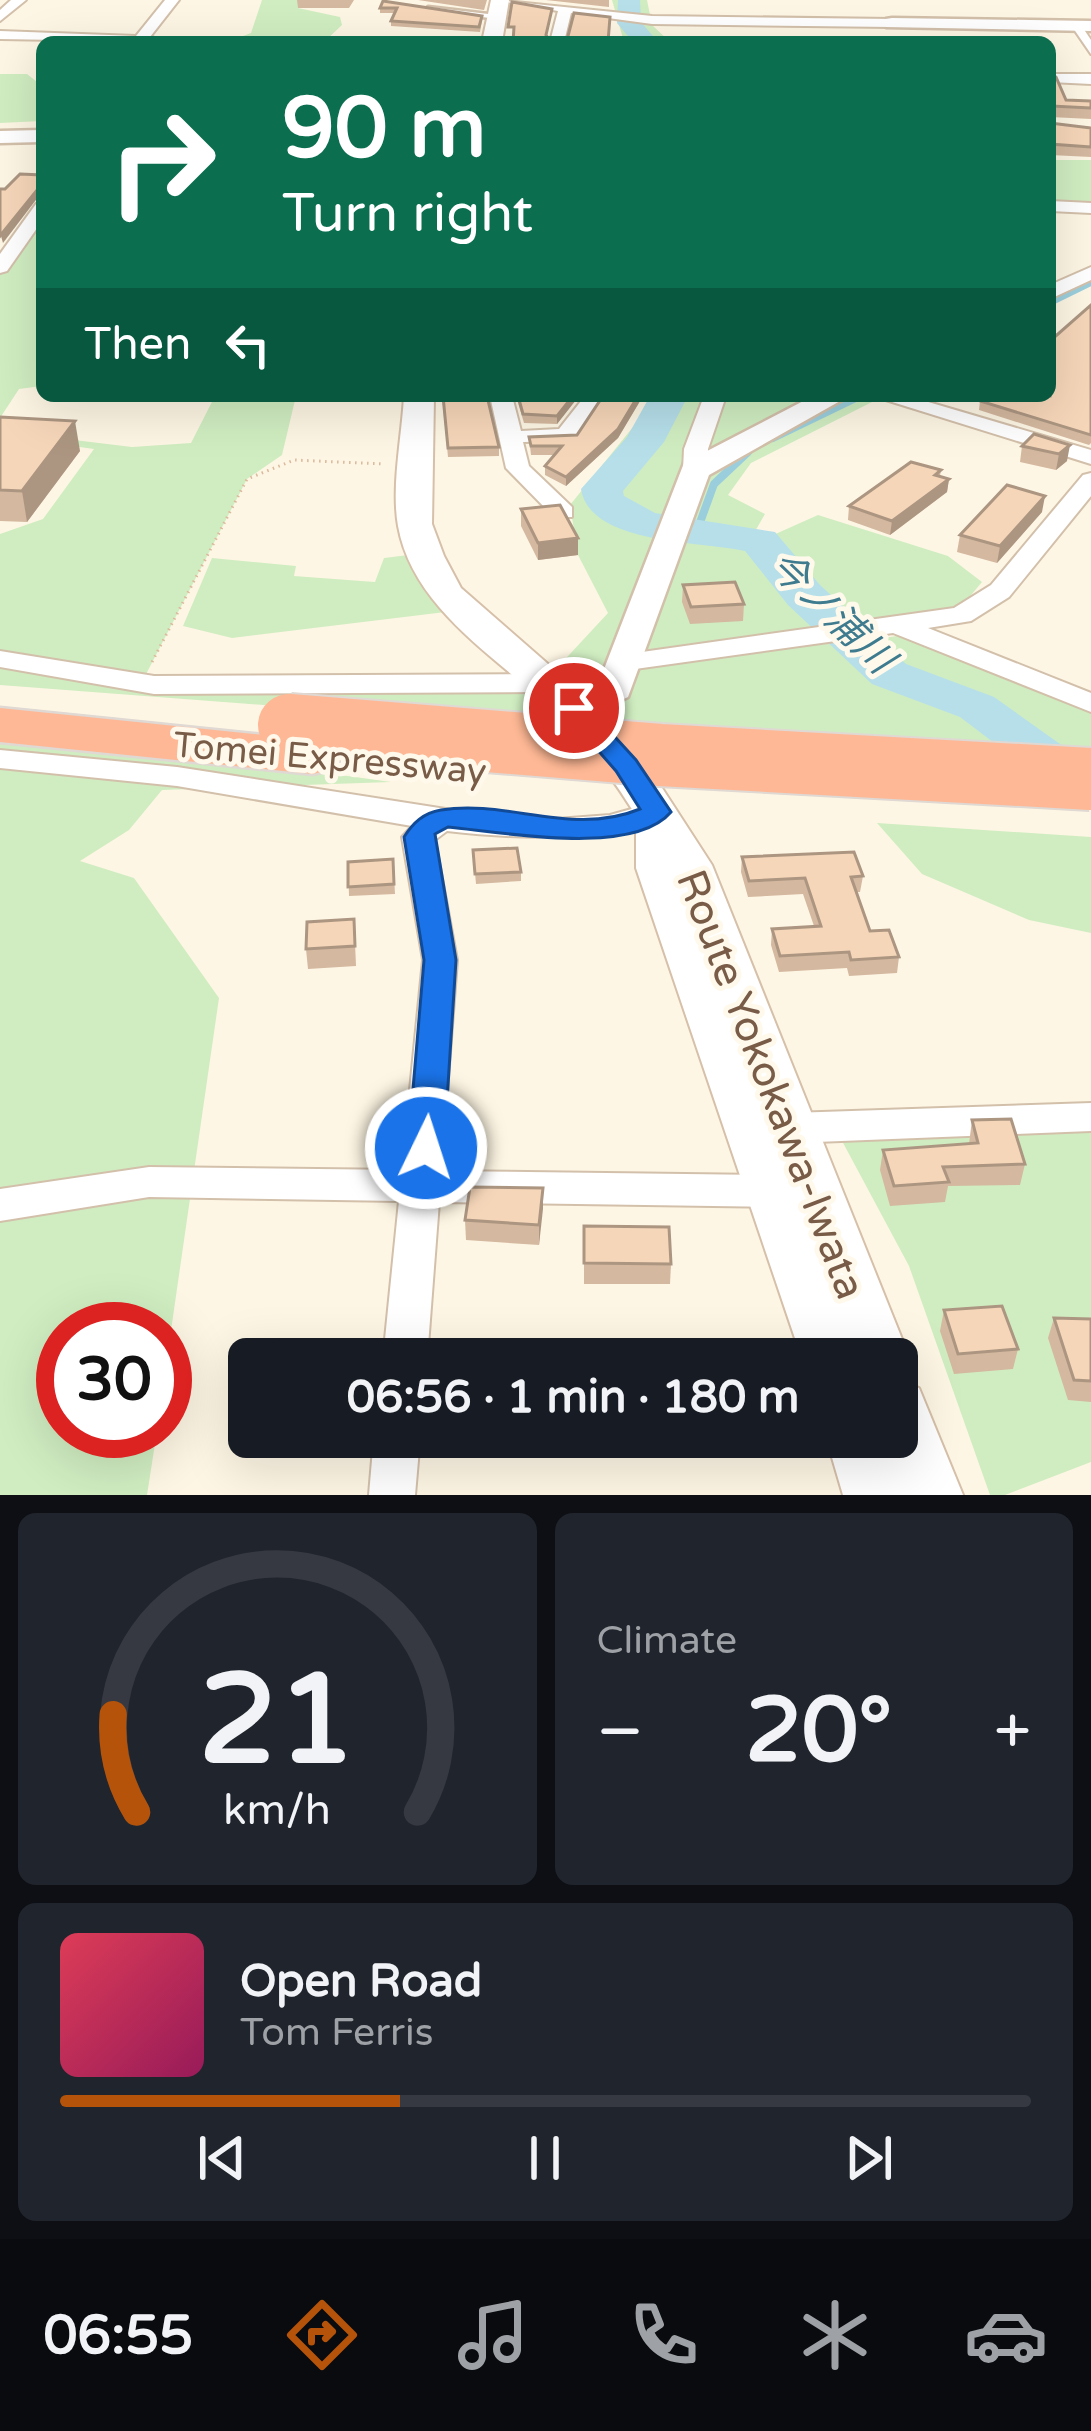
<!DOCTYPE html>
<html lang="en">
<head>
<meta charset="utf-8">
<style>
	body { margin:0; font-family:"Varela Round","Noto Sans JP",sans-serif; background:#20242c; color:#f1f3f6; height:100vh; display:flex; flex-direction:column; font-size:45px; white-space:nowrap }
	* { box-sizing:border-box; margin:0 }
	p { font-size:39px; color:#9ea1a6 }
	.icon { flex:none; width:66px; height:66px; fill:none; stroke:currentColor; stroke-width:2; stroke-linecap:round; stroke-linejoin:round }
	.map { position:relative; height:1495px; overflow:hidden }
	.details { display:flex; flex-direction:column; gap:18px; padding:18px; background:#0d0f14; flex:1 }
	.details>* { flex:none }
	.banner { position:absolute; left:36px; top:36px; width:1020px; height:366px; border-radius:18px; box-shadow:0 12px 48px #0002; background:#0b6e4f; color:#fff; overflow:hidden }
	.speed { position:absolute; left:36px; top:1302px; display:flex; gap:24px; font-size:60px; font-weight:700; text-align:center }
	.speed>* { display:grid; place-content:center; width:156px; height:156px; border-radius:50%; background:#171b24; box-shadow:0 12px 48px #0002; line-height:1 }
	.speed .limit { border:18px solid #d22; background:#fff; color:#111 }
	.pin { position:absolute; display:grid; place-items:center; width:102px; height:102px; color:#fff; margin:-51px; border:6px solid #fff; border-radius:50%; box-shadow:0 3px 12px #0007 }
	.me { position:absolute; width:132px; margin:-66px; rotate:4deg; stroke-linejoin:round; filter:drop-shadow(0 0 9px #0008) }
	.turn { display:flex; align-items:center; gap:42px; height:252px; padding:0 48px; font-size:54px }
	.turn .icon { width:156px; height:156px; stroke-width:2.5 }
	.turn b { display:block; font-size:84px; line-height:102px }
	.then { display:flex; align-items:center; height:114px; padding:0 48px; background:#0003; gap:24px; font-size:45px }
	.big { font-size:90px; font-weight:800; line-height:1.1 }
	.details .tile { flex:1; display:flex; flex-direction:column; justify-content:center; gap:18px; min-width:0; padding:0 42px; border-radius:18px; background:#20242c }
	.details .dial { align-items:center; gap:0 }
	.dial svg { height:312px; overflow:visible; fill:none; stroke:#363941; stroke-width:7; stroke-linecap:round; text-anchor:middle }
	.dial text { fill:#f1f3f6; stroke:none }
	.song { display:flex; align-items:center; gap:36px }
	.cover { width:144px; height:144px; border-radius:18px; background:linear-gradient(135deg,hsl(350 70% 55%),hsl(330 70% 35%)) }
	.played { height:12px; border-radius:6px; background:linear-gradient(90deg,#b45309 35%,#363941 35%) }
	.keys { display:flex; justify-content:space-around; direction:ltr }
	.heat { display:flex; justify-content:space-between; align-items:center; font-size:66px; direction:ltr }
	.details .tiles { flex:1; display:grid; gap:18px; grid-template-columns:1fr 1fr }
	.tile:last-child { grid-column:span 2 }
	.trip { position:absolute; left:228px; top:1338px; width:690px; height:120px; border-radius:18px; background:#171b24; box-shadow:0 12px 48px #0002; font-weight:800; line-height:120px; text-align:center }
	.menu { display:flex; height:192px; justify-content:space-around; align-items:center; background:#090b0e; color:#9ea1a6 }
	.menu .icon { width:84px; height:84px }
	.menu .on { color:#b45309 }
	.menu b { font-size:54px; color:#f1f3f6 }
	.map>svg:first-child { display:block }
	.green { fill:#d0edc1 }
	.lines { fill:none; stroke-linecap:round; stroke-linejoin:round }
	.stream-far1 { stroke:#9bcedc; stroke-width:6 }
	.stream { stroke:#9bcedc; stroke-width:8 }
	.river { fill:#b6dfea; fill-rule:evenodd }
	.service-casing { stroke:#d3c0ab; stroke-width:5 }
	.minor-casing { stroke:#d3c0ab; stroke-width:4 }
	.tertiary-casing { stroke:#d3c0ab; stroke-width:5 }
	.secondary-casing { stroke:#d6c0a9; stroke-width:4 }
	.motorway-casing { stroke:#dfd8d3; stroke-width:5 }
	.path { stroke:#dbb99c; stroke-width:3; stroke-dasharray:1.5 4.5; stroke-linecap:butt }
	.service { fill:#fff; fill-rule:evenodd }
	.minor { fill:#fff; fill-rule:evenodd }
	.tertiary { fill:#fff; fill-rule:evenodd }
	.secondary { fill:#fff; fill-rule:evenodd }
	.motorway { fill:#feb895; fill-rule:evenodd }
	.motorway-bridge-casing { stroke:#dfd8d3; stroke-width:66; stroke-linecap:butt }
	.motorway-bridge { stroke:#feb895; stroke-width:62 }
	.wall { fill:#d4b89f }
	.shaded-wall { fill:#ac9682 }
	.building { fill:#f6d6b9; stroke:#ac9682; stroke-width:3 }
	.route { fill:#1a73e8; stroke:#114b97; stroke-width:3 }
	.labels { text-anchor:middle; stroke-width:10; stroke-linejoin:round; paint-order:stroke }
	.street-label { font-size:36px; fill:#795c47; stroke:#fff9ec }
	.water-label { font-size:39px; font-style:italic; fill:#3e7b8f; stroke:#fff9ec }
	.near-street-label { font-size:42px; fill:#795c47; stroke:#fff9ec }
</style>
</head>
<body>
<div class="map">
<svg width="1091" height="1495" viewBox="0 0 1091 1495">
	<rect width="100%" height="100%" fill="#fef6e4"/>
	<!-- green -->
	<g class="green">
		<polygon points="262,0 299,0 298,8 340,17 342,25 324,42 250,42 243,36 251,33"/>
		<polygon points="612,0 647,0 652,25 670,42 624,42"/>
		<polygon points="0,74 27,74 42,86 42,121 0,123"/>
		<polygon points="1050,160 1091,160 1091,206 1050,204"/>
		<polygon points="42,208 42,386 19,389 0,418 0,252 11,252"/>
		<polygon points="215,396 296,396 282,455 247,479 142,682 396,694 543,683 594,730 0,685 0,534 43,519 94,449 0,436 0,431 132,447 191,443"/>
		<polygon points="658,396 884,396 751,463 728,495 765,514 754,533 760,541 818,515 948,556 982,582 957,612 877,625 836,625 855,642 897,636 1091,709 1091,752 625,734 556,669 608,613 578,555 570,505"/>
		<polygon points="408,555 462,610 232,638 183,626 212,558 296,566 294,576 375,582 384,558"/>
		<polygon points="0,728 391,782 162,790 129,830 80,861 134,878 219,998 165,1372 165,1329 63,1329 63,1431 157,1431 147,1495 0,1495"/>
		<polygon points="877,823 1091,837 1091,933 1029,920 922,874"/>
		<polygon points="1091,1117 1091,1462 1005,1495 990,1495 909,1266 834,1126"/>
	</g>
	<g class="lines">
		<!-- stream-far1 -->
		<polyline class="stream-far1" points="1050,303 1091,283"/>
		<!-- stream -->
		<g class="stream">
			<polyline points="773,438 860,396"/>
			<polyline points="698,528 714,484 748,452"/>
		</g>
		<!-- river -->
		<g class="river">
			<polygon points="618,0 640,0 641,22 658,42 633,42 617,23"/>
			<path d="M650,396h38l-24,46 -41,49 1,5 31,17 120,19 45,53 86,79 88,33 97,69v37l-23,-4 -108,-82 -88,-33 -84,-79 -43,-54c-44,-10 -155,-6 -164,-62l46,-52z"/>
		</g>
		<!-- service casing -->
		<g class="service-casing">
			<polygon id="service" points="428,7 497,15 500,17 497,19 430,10"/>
		</g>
		<!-- minor casing -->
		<g class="minor-casing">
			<g id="minor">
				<polygon points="11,0 26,0 0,21 0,10"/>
				<polygon points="165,0 179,0 150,37 174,42 0,39 0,31 136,36"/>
				<polygon points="496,0 652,16 892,19 899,23 892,27 652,24 571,13 564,42 550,42 558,11"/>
				<polygon points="1069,22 1079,22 1091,40 1091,54"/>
				<polygon points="1050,74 1091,74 1091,84 1050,82"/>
				<polygon points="1050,201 1091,203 1091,213 1050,211"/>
				<polygon points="42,203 42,221 7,271 0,273 0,254 36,204"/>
				<polygon points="1091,267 1091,280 1050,299 1050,285"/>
				<polygon points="490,396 512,396 521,431 559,429 585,396 608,396 573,441 523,442 529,466 572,507 572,517 554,517 506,468"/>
				<polygon points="704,396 726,396 708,449 707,470 695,477 683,470 684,449"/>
				<polygon points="873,396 908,396 1091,450 1091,464"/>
				<polygon points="1091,473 1091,496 1009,597 971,621 928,628 1091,693 1091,712 893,633 628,670 614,662 628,654 954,608 991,585 1083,475"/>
				<polygon points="0,651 154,676 543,674 557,683 543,692 154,694 0,667"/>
				<path d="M0,750l177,17 320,50 60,2 53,-4 47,-13 11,3 5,7 -5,7c-75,21 -144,21 -221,12l-12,9 22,120 -16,211 333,4 14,5 6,11 -6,11 -14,5 -335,-5 -12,157h-44l16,-158 -250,-4 -149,24v-32l149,-22 253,3 21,-210 -21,-123 10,-11 -235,-40 -177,-18z"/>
				<polygon points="1091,1103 1091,1131 791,1143 777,1138 772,1128 777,1118 791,1113"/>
				<polygon points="374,1437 420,1437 415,1495 369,1495"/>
			</g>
		</g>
		<!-- tertiary casing -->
		<g class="tertiary-casing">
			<g id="tertiary">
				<polygon points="892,18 1091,21 1091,31 886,27 886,19"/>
				<polygon points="42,130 42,142 0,143 0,131"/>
				<polygon points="813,396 849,396 709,475 628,697 587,716 561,716 555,708 599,682 684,463"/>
			</g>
		</g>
		<!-- secondary casing -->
		<g class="secondary-casing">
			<g id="secondary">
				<polygon points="491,0 509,0 502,42 482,42"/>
				<path d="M404,396h30l-2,128 12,32 17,32 127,111 54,58 70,108 198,494 -9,19 -4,-19h-95l-166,-491v-36l5,-8c-24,-40 -50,-77 -84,-110 -57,-55 -144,-104 -159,-188 -7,-40 4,-90 6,-130z"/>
				<polygon points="897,1379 919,1388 963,1495 843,1495 826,1437 897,1437"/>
			</g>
		</g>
		<!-- motorway casing -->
		<g class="motorway-casing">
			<polygon id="motorway" points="0,708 313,740 333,745 342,757 333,769 313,774 0,742"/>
		</g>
		<!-- path -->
		<polyline class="path" points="152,662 247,479 294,460 384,464"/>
		<!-- service -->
		<use href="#service" class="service"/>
		<!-- minor -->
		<use href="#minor" class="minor"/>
		<!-- tertiary -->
		<use href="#tertiary" class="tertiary"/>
		<!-- secondary -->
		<use href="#secondary" class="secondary"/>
		<!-- motorway -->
		<use href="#motorway" class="motorway"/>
		<!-- motorway-bridge casing -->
		<g class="motorway-bridge-casing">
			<polyline id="motorway-bridge" points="289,725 660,755 1091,779"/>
		</g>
		<!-- motorway-bridge -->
		<use href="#motorway-bridge" class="motorway-bridge"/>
	</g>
	<!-- wall -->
	<g class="wall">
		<polygon points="297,0 354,0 349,8 298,8"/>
		<polygon points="418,0 487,0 484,10"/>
		<polygon points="546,0 609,0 609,7"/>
		<polygon points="383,1 482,21 480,32 391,26 391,21 395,13 380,13 380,8"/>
		<polygon points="1050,76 1066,100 1091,108 1091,119 1050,117"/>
		<polygon points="1050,123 1091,128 1091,157 1050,155"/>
		<polygon points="1091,305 1091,443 1089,445 979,410 980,401"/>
		<polygon points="442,396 499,447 499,456 448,457"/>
		<polygon points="516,396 579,396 557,424 524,423"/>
		<polygon points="603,396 643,396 618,438 566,486 545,475 545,466 554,455 531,455 529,437 577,435"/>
		<polygon points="0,417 80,451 27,522 0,521"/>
		<polygon points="1034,434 1067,461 1056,470 1020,462 1022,446"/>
		<polygon points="941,470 940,476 949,479 947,492 890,535 848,520 849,506"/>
		<polygon points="521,509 578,555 538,560 521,526"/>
		<polygon points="1042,512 997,563 957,552 960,535"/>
		<polygon points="683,585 744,604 743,621 690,624 682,602"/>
		<polygon points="473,850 521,872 521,881 476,884"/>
		<polygon points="742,857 863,876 860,892 856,892 870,931 899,957 897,973 849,976 847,968 779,972 771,945 772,929 814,926 803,894 748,897 741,872"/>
		<polygon points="393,859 395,894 349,896 348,862"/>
		<polygon points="354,919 356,966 308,969 306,949"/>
		<polygon points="972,1120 1025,1164 1020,1185 948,1186 945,1202 890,1206 880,1170 883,1150 969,1144"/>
		<polygon points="543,1188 539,1245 466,1240 465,1220"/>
		<polygon points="584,1226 671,1264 670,1284 584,1284"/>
		<polygon points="944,1310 1018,1349 1013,1369 954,1374 940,1331"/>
		<polygon points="1054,1318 1091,1319 1091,1402 1068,1400 1048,1338"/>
	</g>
	<!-- shaded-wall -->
	<g class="shaded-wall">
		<polygon points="42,184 42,192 3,243 1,236"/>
		<polygon points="573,396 579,396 557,424 557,416"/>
		<polygon points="638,396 643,396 618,438 566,486 566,477"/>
		<polygon points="75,421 80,451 27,522 22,491"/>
		<polygon points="1070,445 1067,461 1056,470 1059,454"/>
		<polygon points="949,479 947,492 890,535 892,521"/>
		<polygon points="1045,496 1042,512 997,563 1000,546"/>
		<polygon points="578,538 578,555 538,560 538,543"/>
		<polygon points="543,1188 543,1209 539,1245 539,1225"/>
	</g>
	<!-- building -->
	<g class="building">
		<polygon points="383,1 482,16 479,27 391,21 397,8 380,8"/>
		<polygon points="512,2 552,9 546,35 550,41 567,40 574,13 610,17 608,42 513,42 514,27 508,27"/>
		<polygon points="1050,76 1056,77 1066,100 1091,101 1091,108 1052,106 1050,113"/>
		<polygon points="1050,123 1091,128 1091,147 1050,144"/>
		<polygon points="20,174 42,175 42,184 0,236 0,189 5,189"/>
		<polygon points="1091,305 1091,435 980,401 986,396 1050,396 1050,341"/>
		<polygon points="443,396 487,396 499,447 448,448"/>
		<polygon points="518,396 573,396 557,416 523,414"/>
		<polygon points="603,396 638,396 618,429 566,477 545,466 562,446 531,446 529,437 577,435"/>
		<polygon points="0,417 75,421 22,491 0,490"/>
		<polygon points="1034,434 1070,445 1059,454 1022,446"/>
		<polygon points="911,462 941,470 935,475 949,479 892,521 849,506"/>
		<polygon points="1007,485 1045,496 1000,546 960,535"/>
		<polygon points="560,505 578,538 538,543 521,509"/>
		<polygon points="735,582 744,604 691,607 683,585"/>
		<polygon points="517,848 521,872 475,874 473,850"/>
		<polygon points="854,852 863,876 851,877 870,931 889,930 899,957 851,960 849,952 780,956 772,929 821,926 805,878 749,881 742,857"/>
		<polygon points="393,859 394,884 348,887 348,862"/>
		<polygon points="354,919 355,946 306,949 307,922"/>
		<polygon points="1011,1119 1025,1164 943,1167 949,1182 894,1186 883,1150 978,1143 972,1120"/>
		<polygon points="470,1187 543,1188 539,1225 465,1220"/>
		<polygon points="584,1226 669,1227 671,1264 584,1263"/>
		<polygon points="1002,1306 1018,1349 958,1354 944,1310"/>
		<polygon points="1054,1318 1091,1319 1091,1381 1074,1380"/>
	</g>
	<!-- route -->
	<path class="route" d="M574,700l10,3 52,57 35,52c-38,45 -170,20 -223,15l-13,7 21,126 -12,188 -5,10h-26l-5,-10 16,-188 -20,-123c9,-14 19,-24 37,-27 66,-11 131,27 199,-1l-24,-38 -55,-63z"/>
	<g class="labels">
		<!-- street labels -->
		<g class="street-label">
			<text transform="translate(330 757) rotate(5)" y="13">Tomei Expressway</text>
		</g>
		<!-- water labels -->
		<g class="water-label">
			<text transform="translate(832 611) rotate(44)" y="14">今ノ浦川</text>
		</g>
		<!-- near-street labels -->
		<g class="near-street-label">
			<text transform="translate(772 1084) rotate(69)" y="15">Route Yokokawa-Iwata</text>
		</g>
	</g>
</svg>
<div class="speed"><div class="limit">30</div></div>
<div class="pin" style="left:574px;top:708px;background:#d93025"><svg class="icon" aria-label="arrive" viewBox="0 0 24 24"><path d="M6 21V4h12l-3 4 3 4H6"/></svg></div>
<svg class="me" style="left:426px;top:1148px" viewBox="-20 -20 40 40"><circle r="17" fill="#1a73e8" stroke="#fff" stroke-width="3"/><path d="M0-11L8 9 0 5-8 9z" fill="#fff"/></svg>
<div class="trip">06:56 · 1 min · 180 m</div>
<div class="banner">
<div class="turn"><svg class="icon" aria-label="right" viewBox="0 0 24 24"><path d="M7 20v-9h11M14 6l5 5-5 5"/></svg><div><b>90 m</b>Turn right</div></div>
<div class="then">Then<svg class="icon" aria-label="left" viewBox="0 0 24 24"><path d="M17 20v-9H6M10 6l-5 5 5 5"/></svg></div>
</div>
</div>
<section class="details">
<div class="tiles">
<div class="tile dial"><svg viewBox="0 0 100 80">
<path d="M14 69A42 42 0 1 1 86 69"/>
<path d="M14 69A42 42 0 0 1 8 44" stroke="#b45309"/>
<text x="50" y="56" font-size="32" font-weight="700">21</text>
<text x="50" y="72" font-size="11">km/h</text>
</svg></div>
<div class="tile"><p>Climate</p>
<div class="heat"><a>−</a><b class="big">20°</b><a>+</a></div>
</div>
<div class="tile">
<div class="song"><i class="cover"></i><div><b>Open Road</b><p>Tom Ferris</p></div></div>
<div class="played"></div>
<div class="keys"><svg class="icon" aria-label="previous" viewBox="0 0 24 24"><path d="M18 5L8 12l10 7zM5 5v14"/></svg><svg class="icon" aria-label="pause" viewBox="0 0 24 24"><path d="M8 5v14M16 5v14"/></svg><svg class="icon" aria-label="next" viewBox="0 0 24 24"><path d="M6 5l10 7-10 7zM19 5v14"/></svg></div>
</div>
</div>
</section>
<nav class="menu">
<b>06:55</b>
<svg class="icon on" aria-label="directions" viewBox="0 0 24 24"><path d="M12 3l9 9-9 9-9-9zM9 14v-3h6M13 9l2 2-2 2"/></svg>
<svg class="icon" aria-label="music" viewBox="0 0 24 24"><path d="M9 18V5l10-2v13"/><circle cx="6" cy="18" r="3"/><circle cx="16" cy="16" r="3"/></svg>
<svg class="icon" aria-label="phone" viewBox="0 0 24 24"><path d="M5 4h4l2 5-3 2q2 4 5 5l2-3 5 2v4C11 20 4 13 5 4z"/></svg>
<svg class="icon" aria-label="climate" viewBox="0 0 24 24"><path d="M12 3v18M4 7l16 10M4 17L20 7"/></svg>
<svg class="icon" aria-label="car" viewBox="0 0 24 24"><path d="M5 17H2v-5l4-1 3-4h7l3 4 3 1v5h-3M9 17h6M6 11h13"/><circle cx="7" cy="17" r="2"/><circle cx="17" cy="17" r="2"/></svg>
</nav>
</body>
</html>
